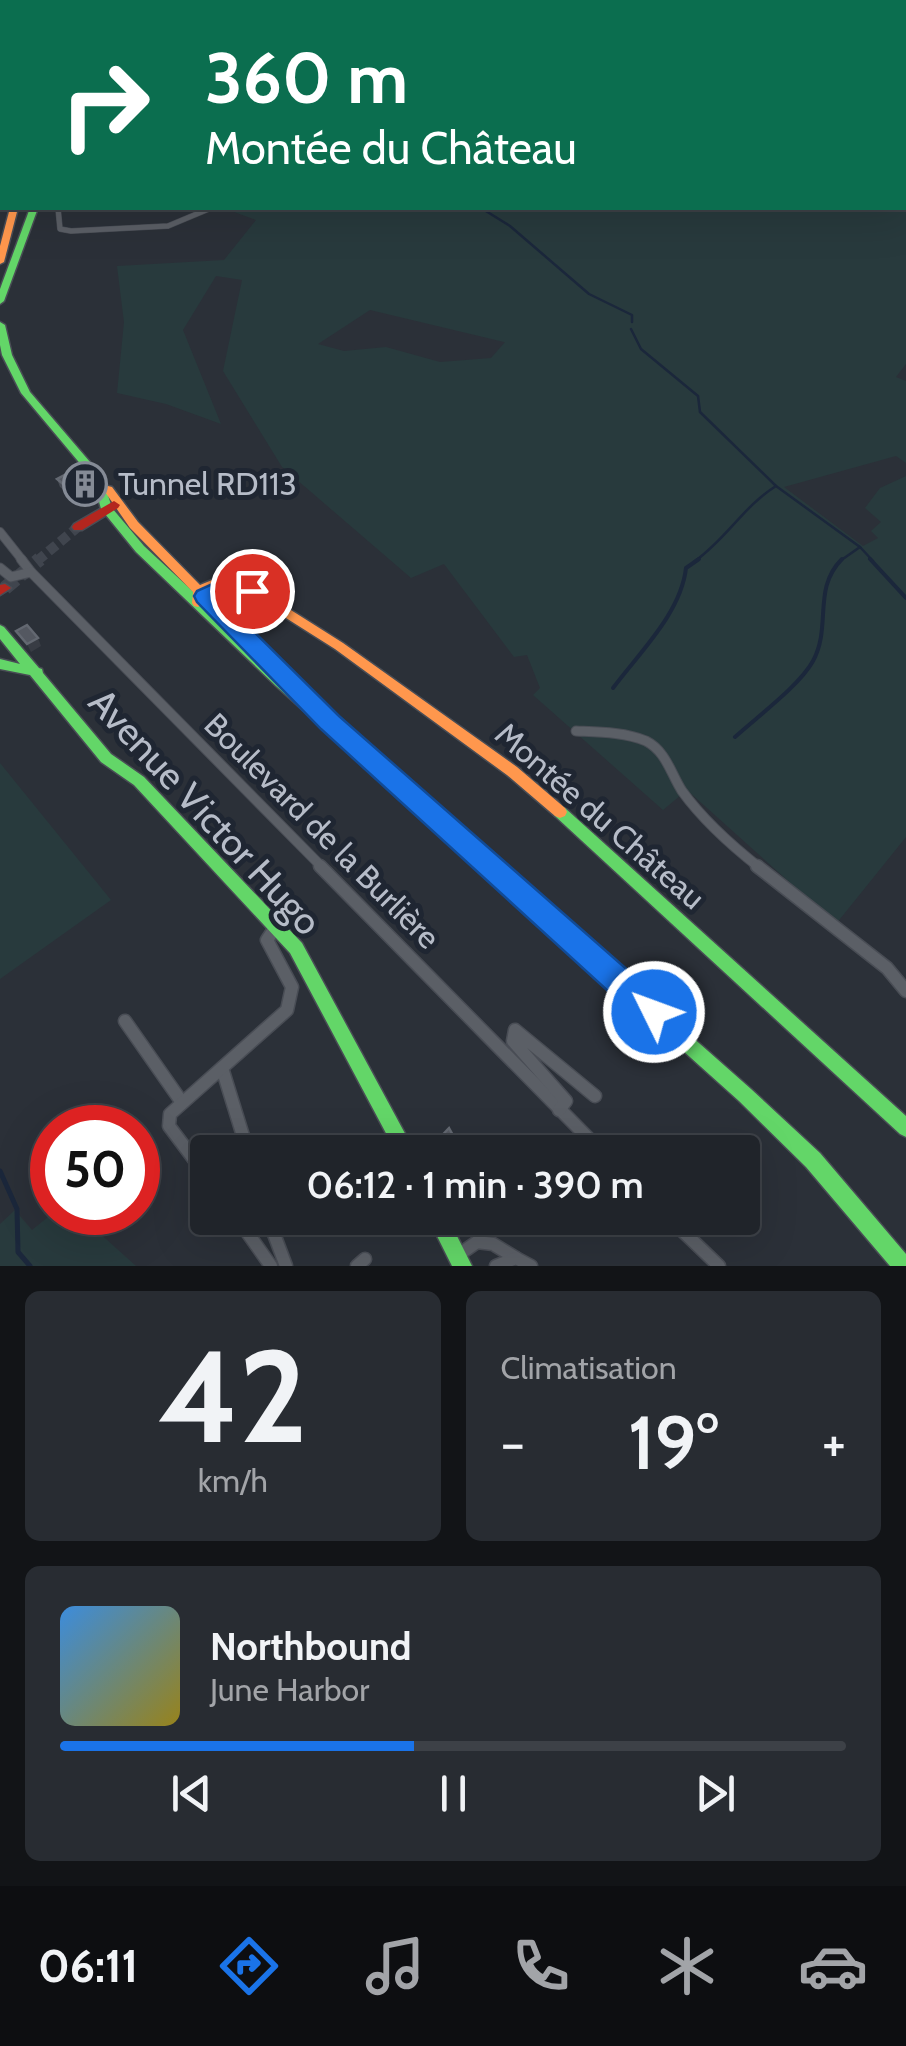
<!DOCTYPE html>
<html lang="fr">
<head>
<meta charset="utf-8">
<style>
	body { margin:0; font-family:Cabin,sans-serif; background:#282c32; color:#f1f3f6; height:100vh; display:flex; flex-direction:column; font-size:38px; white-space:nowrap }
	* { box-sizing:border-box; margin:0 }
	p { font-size:32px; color:#a2a4a8 }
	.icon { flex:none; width:55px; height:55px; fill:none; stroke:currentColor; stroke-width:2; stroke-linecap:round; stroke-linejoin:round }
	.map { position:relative; height:1266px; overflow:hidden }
	.drawer { display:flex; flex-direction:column; gap:25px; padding:25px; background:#121417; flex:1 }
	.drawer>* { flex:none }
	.banner { position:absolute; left:0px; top:0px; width:908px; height:210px; box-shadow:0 10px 40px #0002,0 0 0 2px #3d4147; background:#0b6e4f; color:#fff; overflow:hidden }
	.speed { position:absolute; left:30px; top:1105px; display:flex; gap:20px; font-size:50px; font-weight:700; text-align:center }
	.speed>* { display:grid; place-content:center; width:130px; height:130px; border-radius:50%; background:#20242a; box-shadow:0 10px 40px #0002,0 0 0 2px #3d4147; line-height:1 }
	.speed .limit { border:15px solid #d22; background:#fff; color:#111 }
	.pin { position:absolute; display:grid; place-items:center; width:85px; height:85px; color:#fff; margin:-42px; border:5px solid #fff; border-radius:50%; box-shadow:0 2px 10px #0007 }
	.me { position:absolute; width:110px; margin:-55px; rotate:312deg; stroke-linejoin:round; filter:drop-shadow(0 0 8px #0008) }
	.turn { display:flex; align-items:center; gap:35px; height:210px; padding:0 40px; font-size:45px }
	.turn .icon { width:130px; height:130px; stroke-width:2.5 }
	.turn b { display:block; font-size:70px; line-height:85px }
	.big { font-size:75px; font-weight:600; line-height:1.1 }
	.drawer .card { flex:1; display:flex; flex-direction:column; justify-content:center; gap:15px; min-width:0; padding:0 35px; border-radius:15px; background:#282c32 }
	.drawer .dial { align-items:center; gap:0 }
	.dial b { font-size:130px; line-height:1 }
	.song { display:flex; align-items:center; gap:30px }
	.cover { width:120px; height:120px; border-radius:15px; background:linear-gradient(135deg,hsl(210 70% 55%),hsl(50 70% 35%)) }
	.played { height:10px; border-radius:5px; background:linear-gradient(90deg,#1a73e8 45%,#3d4147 45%) }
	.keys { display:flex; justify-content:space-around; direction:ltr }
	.heat { display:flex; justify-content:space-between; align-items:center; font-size:55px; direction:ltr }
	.drawer .tiles { flex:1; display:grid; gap:25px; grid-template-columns:1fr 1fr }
	.card:last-child { grid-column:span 2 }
	.trip { position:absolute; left:190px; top:1135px; width:570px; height:100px; border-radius:10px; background:#20242a; box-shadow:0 10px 40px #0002,0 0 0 2px #3d4147; font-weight:600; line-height:100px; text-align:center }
	.tab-bar { display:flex; height:160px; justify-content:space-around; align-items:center; background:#0d0e11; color:#a2a4a8 }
	.tab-bar .icon { width:70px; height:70px }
	.tab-bar .active { color:#1a73e8 }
	.tab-bar b { font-size:45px; color:#f1f3f6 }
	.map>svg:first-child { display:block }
	.green { fill:#283a3d; fill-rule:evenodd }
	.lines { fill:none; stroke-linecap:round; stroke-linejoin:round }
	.stream-far2 { stroke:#1b273b; stroke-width:2.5 }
	.stream-far1 { stroke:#1b273b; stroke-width:4 }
	.stream { stroke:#1b273b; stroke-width:5 }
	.secondary-tunnel-far1 { stroke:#40454e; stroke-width:10; stroke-dasharray:10 5; stroke-linecap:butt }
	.secondary-tunnel { stroke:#40454e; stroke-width:14; stroke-dasharray:14 6; stroke-linecap:butt }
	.street-far4-casing { stroke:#494d55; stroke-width:5 }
	.street-far3-casing { stroke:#494d55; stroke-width:6 }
	.street-far2-casing { stroke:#494d55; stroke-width:10 }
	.street-far1-casing { stroke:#494d55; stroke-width:11 }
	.street-casing { stroke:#494d55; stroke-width:15 }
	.fast-casing { stroke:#494d55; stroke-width:3 }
	.slow-casing { stroke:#494d55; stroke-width:3 }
	.jam-casing { stroke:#494d55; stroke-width:3 }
	.street-far4 { stroke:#5b5f66; stroke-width:4 }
	.street-far3 { stroke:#5b5f66; stroke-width:5 }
	.street-far2 { stroke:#5b5f66; stroke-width:8 }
	.street-far1 { stroke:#5b5f66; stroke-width:9 }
	.street { stroke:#5b5f66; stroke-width:12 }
	.fast { fill:#63d668; fill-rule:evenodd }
	.slow { fill:#ff974d; fill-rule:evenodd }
	.jam { fill:#b3261e; fill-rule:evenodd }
	.wall { fill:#484c55 }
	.shaded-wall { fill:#383c44 }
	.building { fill:#545861; stroke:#636871; stroke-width:2.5 }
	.route { fill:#1a73e8; stroke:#114b97; stroke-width:2.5 }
	.labels { text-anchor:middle; stroke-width:10; stroke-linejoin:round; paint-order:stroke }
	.poi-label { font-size:32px; fill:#b6bcc8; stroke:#1f2632; text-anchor:start }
	.street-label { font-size:32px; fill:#b6bcc8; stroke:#1f2632 }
	.near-street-label { font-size:38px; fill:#b6bcc8; stroke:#1f2632 }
</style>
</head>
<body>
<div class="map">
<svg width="906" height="1266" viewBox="0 0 906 1266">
	<rect width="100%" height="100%" fill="#2b3038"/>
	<!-- green -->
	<g class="green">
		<path d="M906,183v181l-10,13 10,4v82l-10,-7 -112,31 79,59 15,-8 -7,-7 10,-9 -16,-14 15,-20 26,-12v361l-70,87 -149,-134 -24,20 -130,-115 7,-7 -13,-33 -13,2 -70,-93 -33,14 -129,-111 -59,-96 19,-91 -26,-4 -33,54 38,94 -55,-20 -49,-11 7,-71 -7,-56 107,-6 32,-40 -22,-8 13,-4h658zM370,310l134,32h1l-14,16 -51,4 -54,-15 -42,4 -26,-7z"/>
		<polygon points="0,763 111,900 0,979"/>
		<polygon points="15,1210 32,1230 53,1213 77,1213 136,1266 0,1266 0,1224"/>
	</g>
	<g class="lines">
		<!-- stream-far2 -->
		<g class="stream-far2">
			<polyline points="481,208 510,226 589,294 632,315 632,322"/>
			<polyline points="631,329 641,349 698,396 700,412 776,486 860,547 873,561"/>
			<path d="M695,561c31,-22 49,-55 81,-75"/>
			<polyline points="840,561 860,547"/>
		</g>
		<!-- stream-far1 -->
		<g class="stream-far1">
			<polyline points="870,559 906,598"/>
			<path d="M613,688c26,-35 68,-75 73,-120l13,-9"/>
			<path d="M735,737c22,-20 65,-52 78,-76 19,-35 -1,-72 29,-102"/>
		</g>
		<!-- stream -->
		<polyline class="stream" points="0,1171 17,1209 18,1252 30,1266"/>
		<!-- secondary-tunnel-far1 -->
		<polyline class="secondary-tunnel-far1" points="37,561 78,527"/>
		<!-- secondary-tunnel -->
		<polyline class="secondary-tunnel" points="5,588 40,559"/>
		<!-- street-far4 casing -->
		<g class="street-far4-casing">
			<polyline id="street-far4" points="591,2 599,0"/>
		</g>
		<!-- street-far3 casing -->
		<g class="street-far3-casing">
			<polyline id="street-far3" points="58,208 60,229 71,231 168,226 211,208"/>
		</g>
		<!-- street-far2 casing -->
		<g class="street-far2-casing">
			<polyline id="street-far2" points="0,532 23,561"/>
		</g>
		<!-- street-far1 casing -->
		<g class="street-far1-casing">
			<g id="street-far1">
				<polyline points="21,559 31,572"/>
				<polyline points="0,568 11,577 31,572 323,868"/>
				<path d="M576,731c22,1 49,1 70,10 20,10 25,33 36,50 21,29 50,55 78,77"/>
			</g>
		</g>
		<!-- street casing -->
		<g class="street-casing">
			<g id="street">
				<polyline points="320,866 602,1152"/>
				<polyline points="757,866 887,968 906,991"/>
				<polyline points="125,1021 181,1101"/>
				<polyline points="222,1068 248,1152"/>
				<polyline points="559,1110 566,1101 513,1041 515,1030 595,1096"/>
				<polyline points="208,1178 169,1126 170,1114 287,1010 292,987 267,940 277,925"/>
				<polyline points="237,1218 271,1266"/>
				<polyline points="268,1218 286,1266"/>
				<polyline points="669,1218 719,1266"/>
				<polyline points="457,1256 477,1242 493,1244 516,1258"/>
				<polyline points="357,1266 365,1259"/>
				<polyline points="496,1266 516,1258 531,1266"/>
			</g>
		</g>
		<!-- fast casing -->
		<g class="fast-casing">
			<g id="fast">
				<polygon points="30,208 38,208 4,301 0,304 0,289"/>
				<polygon points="0,322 5,325 12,355 30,392 102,476 112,508 144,546 286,678 751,1089 820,1153 906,1254 906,1266 890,1266 806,1167 739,1101 276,686 136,552 101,509 93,479 21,393 2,355 0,345"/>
				<polygon points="0,625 4,627 39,668 42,669 43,673 111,754 144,777 302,943 415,1152 396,1152 290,953 134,785 101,762 30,675 0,669 0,659 20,664 0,639"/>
				<polygon points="560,806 565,808 906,1116 906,1137 900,1134 555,816 553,812 555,808"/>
				<polygon points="428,1218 448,1218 472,1266 452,1266"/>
			</g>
		</g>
		<!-- slow casing -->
		<g class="slow-casing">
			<g id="slow">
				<polygon points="10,208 18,208 4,262 0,264 0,246"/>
				<polygon points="108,486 112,487 138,522 200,585 217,578 256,588 343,643 517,767 565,808 567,812 565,816 560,818 555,816 507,775 335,649 248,594 218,586 207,591 253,639 247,644 243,642 204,603 198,607 194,606 192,603 193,592 130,528 103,489"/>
			</g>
		</g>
		<!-- jam casing -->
		<g class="jam-casing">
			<g id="jam">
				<polygon points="184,0 182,2 176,2 178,0"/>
				<polygon points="114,501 120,505 118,508 82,530 74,530 72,527 74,524"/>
				<polygon points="5,584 11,588 0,595 0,585"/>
			</g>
		</g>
		<!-- street-far4 -->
		<use href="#street-far4" class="street-far4"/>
		<!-- street-far3 -->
		<use href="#street-far3" class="street-far3"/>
		<!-- street-far2 -->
		<use href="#street-far2" class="street-far2"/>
		<!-- street-far1 -->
		<use href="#street-far1" class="street-far1"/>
		<!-- street -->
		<use href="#street" class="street"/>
		<!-- fast -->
		<use href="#fast" class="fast"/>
		<!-- slow -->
		<use href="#slow" class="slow"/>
		<!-- jam -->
		<use href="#jam" class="jam"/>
	</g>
	<!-- wall -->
	<polygon class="wall" points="57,479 93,494 78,501 60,487"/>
	<!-- shaded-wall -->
	<g class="shaded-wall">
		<polygon points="90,486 93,494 78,501 75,494"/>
		<polygon points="38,638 41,646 31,652 27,644"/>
	</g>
	<!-- building -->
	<g class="building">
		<polygon points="74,470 90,486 75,494 57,479"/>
		<polygon points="27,625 38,638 27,644 16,631"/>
		<polygon points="449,1128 462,1152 438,1152 434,1144"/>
	</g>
	<!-- route -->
	<polygon class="route" points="230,576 260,586 263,591 252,599 232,592 220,598 339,716 664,1002 669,1012 664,1023 654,1028 643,1023 321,729 197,602 194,596 197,591"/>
	<!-- icons -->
	<defs>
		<g id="building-ring" transform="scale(2.25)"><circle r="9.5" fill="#1f2632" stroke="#858b96" stroke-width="1.5"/><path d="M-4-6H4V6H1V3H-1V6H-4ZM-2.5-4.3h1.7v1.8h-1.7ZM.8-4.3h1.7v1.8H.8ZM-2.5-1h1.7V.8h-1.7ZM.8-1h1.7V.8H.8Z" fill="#858b96"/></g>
	</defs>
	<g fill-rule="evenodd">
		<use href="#building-ring" x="85" y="484"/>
	</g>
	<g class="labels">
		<!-- poi labels -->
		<g class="poi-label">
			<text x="118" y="495">Tunnel RD113</text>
		</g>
		<!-- street labels -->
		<g class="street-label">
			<text transform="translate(600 816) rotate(41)" y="11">Montée du Château</text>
			<text transform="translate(322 831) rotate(45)" y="11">Boulevard de la Burlière</text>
		</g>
		<!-- near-street labels -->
		<g class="near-street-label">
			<text transform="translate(205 812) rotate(47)" y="13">Avenue Victor Hugo</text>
		</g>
	</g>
</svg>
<div class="speed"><div class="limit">50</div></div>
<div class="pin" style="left:252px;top:591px;background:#d93025"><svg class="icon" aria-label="arrive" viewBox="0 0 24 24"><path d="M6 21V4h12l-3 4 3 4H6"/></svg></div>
<svg class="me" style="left:654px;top:1012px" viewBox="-20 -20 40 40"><circle r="17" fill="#1a73e8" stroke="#fff" stroke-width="3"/><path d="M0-11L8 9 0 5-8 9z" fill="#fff"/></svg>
<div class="trip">06:12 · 1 min · 390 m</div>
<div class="banner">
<div class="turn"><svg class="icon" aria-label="right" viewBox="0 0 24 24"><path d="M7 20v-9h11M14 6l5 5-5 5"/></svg><div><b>360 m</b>Montée du Château</div></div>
</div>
</div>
<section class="drawer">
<div class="tiles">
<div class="card dial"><b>42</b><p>km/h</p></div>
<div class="card"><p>Climatisation</p>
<div class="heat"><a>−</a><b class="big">19°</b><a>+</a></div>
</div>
<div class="card">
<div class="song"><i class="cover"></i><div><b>Northbound</b><p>June Harbor</p></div></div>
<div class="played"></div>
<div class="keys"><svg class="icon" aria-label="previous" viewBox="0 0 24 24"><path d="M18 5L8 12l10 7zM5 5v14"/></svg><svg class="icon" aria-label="pause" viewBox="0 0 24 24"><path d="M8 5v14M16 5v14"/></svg><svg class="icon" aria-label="next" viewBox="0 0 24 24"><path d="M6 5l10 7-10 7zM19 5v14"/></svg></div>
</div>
</div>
</section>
<nav class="tab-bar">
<b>06:11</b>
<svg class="icon active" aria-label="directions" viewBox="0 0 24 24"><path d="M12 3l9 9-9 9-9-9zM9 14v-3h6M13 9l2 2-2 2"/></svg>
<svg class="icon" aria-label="music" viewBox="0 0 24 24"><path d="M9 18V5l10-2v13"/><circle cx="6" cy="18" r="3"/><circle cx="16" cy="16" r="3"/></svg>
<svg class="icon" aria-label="phone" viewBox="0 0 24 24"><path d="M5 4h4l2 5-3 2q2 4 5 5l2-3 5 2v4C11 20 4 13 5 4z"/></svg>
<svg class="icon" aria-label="climate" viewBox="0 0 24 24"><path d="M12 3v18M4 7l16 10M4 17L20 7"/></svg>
<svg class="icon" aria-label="car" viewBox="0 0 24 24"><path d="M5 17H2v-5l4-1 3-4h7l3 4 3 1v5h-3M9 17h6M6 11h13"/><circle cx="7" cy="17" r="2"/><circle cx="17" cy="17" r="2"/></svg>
</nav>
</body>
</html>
